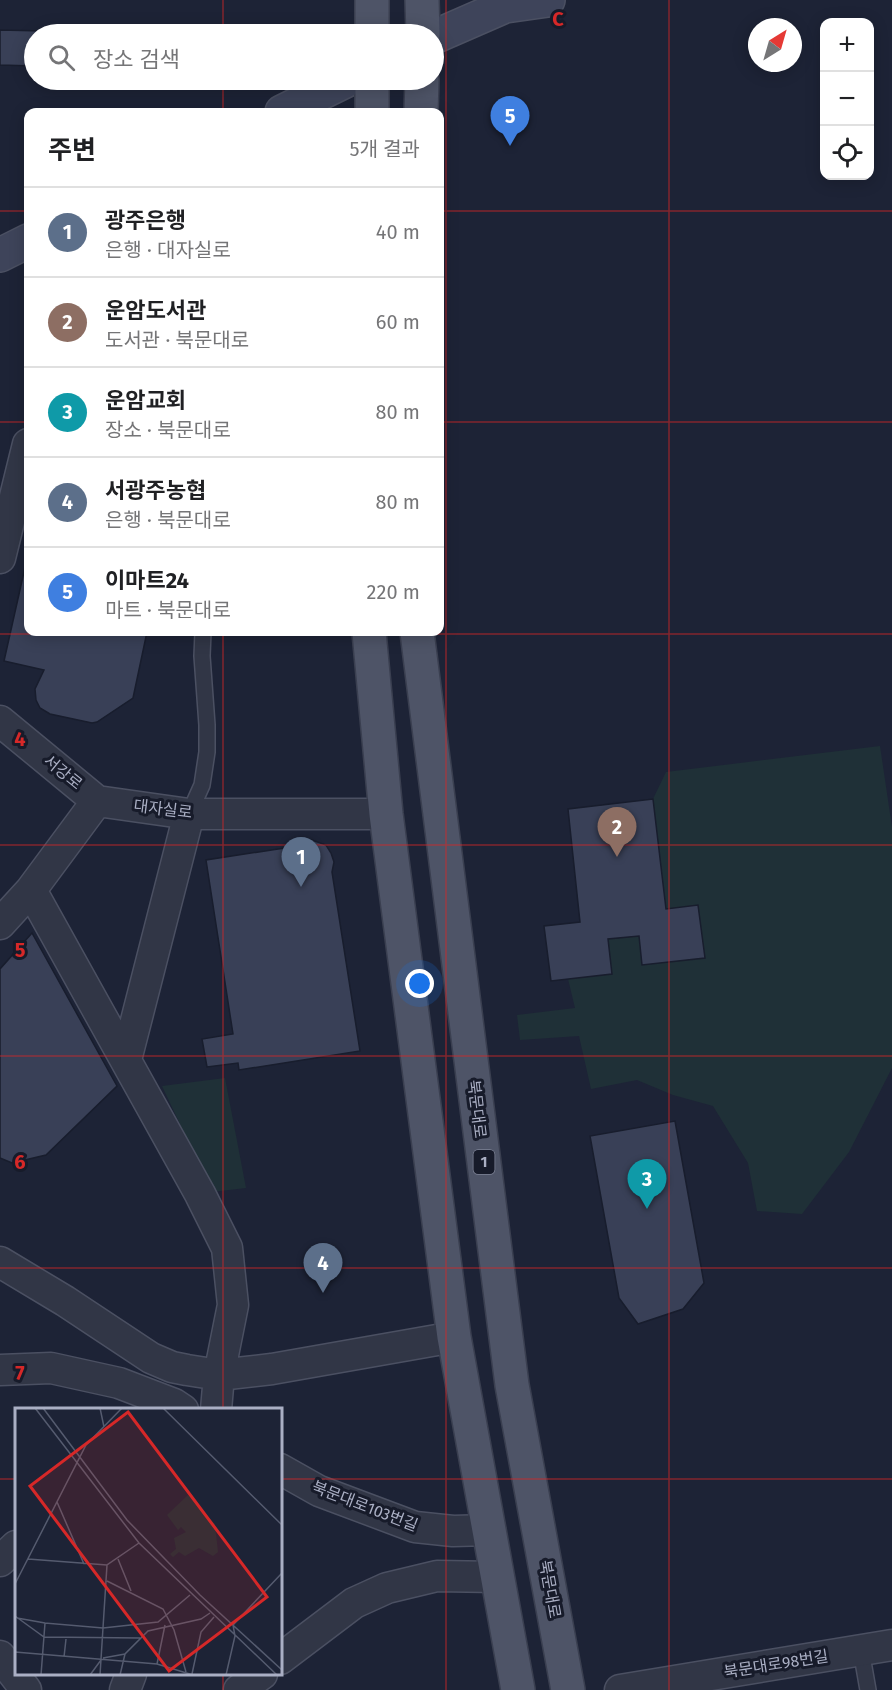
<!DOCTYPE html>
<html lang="ko">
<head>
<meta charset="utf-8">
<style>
	:root { --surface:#fff; --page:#f6f6f6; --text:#202124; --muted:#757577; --line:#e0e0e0; --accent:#465486 }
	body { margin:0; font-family:"Fira Sans","Noto Sans KR",sans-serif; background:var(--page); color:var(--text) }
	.controls { position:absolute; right:18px; top:18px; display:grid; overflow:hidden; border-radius:12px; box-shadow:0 3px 15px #0003 }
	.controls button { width:54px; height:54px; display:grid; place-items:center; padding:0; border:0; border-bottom:2px solid var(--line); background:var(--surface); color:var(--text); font:30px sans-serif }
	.compass { position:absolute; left:748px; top:18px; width:54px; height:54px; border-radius:50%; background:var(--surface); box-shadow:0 3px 15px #0003; rotate:37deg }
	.you { position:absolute; left:420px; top:984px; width:21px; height:21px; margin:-15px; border:4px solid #fff; border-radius:50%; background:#1a73e8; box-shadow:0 0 0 9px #1a73e833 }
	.badge { display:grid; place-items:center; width:39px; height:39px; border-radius:50%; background:var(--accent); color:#fff; font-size:20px; font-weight:700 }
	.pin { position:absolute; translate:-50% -50px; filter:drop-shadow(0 2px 3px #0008) }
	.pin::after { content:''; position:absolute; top:32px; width:21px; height:18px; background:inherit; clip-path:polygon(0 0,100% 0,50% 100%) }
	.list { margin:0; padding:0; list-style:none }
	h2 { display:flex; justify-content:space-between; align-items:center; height:78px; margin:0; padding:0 24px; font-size:26px }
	h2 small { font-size:20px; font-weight:400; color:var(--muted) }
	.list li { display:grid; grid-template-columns:39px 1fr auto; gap:18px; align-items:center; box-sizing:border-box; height:90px; padding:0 24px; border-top:2px solid var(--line) }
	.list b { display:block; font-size:22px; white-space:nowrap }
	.list p { margin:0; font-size:20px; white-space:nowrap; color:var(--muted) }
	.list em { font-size:20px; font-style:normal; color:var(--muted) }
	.icon { flex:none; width:33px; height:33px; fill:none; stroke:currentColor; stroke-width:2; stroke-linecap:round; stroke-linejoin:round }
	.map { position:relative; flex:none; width:892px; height:1690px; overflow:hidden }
	.search { position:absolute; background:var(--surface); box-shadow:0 3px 15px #0003; left:24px; top:24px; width:420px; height:66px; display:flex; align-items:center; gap:15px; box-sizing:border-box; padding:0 21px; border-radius:33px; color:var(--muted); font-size:22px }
	.panel { position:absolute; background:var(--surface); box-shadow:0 3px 15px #0003; left:24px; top:108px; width:420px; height:528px; border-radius:12px }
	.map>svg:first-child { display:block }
</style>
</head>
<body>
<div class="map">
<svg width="892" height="1690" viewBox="0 0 892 1690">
	<rect width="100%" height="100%" fill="#1d2336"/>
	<path fill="#1f3037" d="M880,746L892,827V1068L849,1152L802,1214L757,1211L748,1163L713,1106L673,1095L637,1080L591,1089L579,1036L520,1040L517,1015L575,1008L568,979L612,974L608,939L639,936L642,964L704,958L698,905L666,909L653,799L666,772Z
		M225,1078L246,1188L212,1192L162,1086Z"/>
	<path fill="#394057" stroke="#181d2d" stroke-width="1.5" d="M0,30L174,34H34V66L0,65Z
		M28,554V632H147L133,698L97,722L92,723L50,714L40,708L36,700L35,689L44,670L4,661Z
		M653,799L666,909L698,905L705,958L642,965L639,936L608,939L612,974L551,981L544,926L580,922L568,809Z
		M312,840L326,845L331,853L334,862L332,872L360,1051L239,1070L238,1063L207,1067L202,1039L233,1034L206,860L291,847L300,842Z
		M32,933L117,1086L46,1155L12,1163L0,1158V969Z
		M675,1121L704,1283L683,1309L638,1324L619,1298L590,1136Z"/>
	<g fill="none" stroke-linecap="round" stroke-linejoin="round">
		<defs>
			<path id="service" d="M189,814L202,785L207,752V725L202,656L203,632
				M861,1650L868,1690"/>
			<path id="minor" d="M0,558L28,444
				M0,721L97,801
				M31,890L200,1194L227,1248L233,1305L219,1375L216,1410
				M0,924L31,890L97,801L189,814H386
				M126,1060L189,814
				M0,1262L65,1301L151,1358L172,1367L187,1370L219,1375L272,1369L454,1337
				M0,1370L51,1368L119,1383L174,1404L183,1410
				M280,1469L319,1491L415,1527L453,1531L490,1530
				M0,1561L16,1546
				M0,1656L26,1690
				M280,1659L354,1603L387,1588L437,1576L497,1577
				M125,1690L131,1674
				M239,1690L262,1674
				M620,1690L892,1645"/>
			<path id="secondary" d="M434,37L505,6L548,0
				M282,112L347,80
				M0,255L28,241"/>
			<path id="primary" d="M372,0V34
				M422,0L423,34
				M372,112V80
				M421,112L422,80
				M369,632L386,814L454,1337L518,1690
				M417,632L512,1385L568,1690"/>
		</defs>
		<use href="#service" stroke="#4b5062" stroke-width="18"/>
		<use href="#minor" stroke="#4b5062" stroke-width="33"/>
		<use href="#secondary" stroke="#4b5062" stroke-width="36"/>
		<use href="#primary" stroke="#3a3f50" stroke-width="36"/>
		<use href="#service" stroke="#313646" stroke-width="15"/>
		<use href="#minor" stroke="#313646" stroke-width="30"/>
		<use href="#secondary" stroke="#3e445a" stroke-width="33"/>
		<use href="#primary" stroke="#4e5467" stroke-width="33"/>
	</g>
	<path fill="none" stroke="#d62828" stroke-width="1.5" stroke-opacity="0.55" d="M223,0V34M446,0V1690M669,0V1690M223,80V112M0,211H28M440,211H892M0,422H28M440,422H892M223,632V1410M0,634H892M0,845H892M0,1056H892M0,1268H892M0,1479H16M280,1479H892M223,1674V1690"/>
	<g text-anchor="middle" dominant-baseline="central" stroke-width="6" stroke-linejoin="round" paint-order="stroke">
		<rect fill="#171b2a" stroke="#7e8396" stroke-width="1.5" x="473.5" y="1150" width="21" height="24" rx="4.5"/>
		<g font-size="15" font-weight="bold" fill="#aaafc4">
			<text x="484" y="1162">1</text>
		</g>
		<g font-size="16" fill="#aaafc4" stroke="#171b2a">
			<text transform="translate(63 772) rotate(39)">서강로</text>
			<text transform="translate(163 809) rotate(7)">대자실로</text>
			<text transform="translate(477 1109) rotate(83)">북문대로</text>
			<text transform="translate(365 1506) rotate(21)">북문대로103번길</text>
			<text transform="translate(550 1589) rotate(80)">북문대로</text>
			<text transform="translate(776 1664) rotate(-9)">북문대로98번길</text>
		</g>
	</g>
	<g transform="translate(15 1408)">
		<rect width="267" height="267" fill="#1d2336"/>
		<path d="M173,87L200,116L203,144L198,148L184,140L170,148L164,144L158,149L155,146L161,141L159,130L171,124L166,119L163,122L152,107Z" fill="#1f3037"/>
		<path fill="none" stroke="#555b6f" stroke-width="1.5" d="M20,0L124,135L262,267M28,0L112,112L185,187L267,262M85,0L89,19M148,0L267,117M42,94L69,156M13,151L92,157M103,151L116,183M92,173L148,201L159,222L171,264M0,176L71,37L107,0M0,208L29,229L125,230M2,210L30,215M0,244L142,256L178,267M49,249L51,231M88,250L110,246M142,256L150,217M177,266L186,224L199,209M26,267L30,215L88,220L143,214L175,187M75,267L86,252M85,267L92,157L124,135M105,267L110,246L133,223L186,211L195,205M211,267L220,228L218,217L267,165"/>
		<path fill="#d62828" fill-opacity="0.15" stroke="#d62828" stroke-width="3" d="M113,4L252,189L154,263L15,78Z"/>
		<rect width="267" height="267" fill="none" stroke="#aaafc4" stroke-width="3"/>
	</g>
	<g font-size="20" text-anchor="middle" font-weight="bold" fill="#d62828" stroke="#171b2a" stroke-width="6" stroke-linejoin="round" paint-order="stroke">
		<text x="558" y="26">C</text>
		<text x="20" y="746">4</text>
		<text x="20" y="957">5</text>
		<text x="20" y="1169">6</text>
		<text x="20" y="1380">7</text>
	</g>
</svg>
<div class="controls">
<button>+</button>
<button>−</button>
<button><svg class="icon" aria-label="locate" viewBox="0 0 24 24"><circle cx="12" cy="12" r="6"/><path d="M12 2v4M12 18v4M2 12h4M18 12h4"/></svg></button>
</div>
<svg class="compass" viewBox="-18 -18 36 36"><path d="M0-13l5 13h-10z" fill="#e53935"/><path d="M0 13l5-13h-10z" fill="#757577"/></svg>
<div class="you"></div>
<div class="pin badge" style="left:301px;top:887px;background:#5c6f8a">1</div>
<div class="pin badge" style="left:617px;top:857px;background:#8d6e63">2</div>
<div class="pin badge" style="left:647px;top:1209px;background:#0f9aa8">3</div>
<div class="pin badge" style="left:323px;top:1293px;background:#5c6f8a">4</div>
<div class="pin badge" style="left:510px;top:146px;background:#3f7fe0">5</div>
<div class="search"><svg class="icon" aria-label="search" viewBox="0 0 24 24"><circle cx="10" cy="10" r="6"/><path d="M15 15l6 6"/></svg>장소 검색</div>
<section class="panel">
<h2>주변<small>5개 결과</small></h2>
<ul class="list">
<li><span class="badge" style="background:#5c6f8a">1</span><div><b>광주은행</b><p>은행 · 대자실로</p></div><em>40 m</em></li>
<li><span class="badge" style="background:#8d6e63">2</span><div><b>운암도서관</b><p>도서관 · 북문대로</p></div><em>60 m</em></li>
<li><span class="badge" style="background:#0f9aa8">3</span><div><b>운암교회</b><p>장소 · 북문대로</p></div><em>80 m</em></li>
<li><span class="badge" style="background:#5c6f8a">4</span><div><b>서광주농협</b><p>은행 · 북문대로</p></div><em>80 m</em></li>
<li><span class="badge" style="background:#3f7fe0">5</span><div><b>이마트24</b><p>마트 · 북문대로</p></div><em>220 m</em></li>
</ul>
</section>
</div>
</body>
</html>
